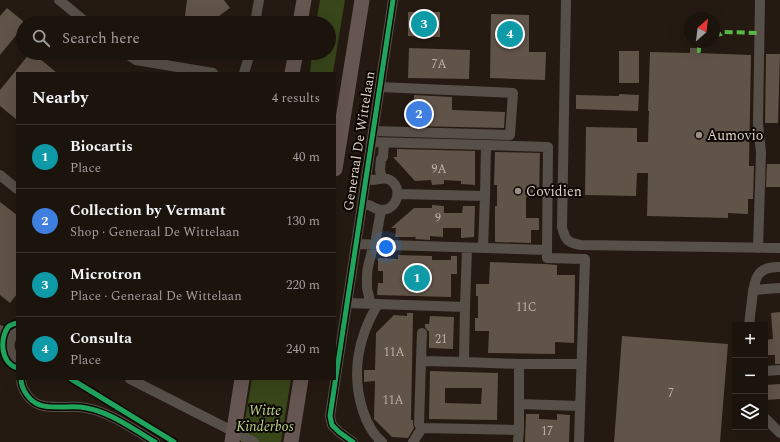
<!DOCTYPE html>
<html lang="en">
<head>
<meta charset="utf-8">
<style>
	:root { --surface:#1b140d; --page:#241d16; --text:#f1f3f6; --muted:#a09e9d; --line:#39332e; --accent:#1a73e8 }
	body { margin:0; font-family:Spectral,serif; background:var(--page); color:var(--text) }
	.controls { position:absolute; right:12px; bottom:12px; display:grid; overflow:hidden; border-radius:0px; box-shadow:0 4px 16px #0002 }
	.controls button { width:36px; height:36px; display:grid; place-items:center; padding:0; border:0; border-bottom:1px solid var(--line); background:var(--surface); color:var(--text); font:20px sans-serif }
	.compass { position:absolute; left:684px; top:12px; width:36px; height:36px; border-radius:50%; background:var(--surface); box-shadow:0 4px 16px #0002; rotate:28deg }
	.you { position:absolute; left:386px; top:247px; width:14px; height:14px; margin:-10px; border:3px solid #fff; border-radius:50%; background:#1a73e8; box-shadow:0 0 0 6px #1a73e833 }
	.badge { display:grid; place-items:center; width:26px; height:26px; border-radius:50%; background:var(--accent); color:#fff; font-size:13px; font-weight:700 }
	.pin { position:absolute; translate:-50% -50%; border:2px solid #fff; box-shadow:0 1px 4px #0006 }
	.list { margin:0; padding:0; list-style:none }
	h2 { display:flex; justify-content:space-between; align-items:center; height:52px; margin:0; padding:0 16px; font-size:17px }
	h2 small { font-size:13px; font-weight:400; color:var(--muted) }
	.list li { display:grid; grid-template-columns:26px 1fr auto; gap:12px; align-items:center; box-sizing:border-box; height:64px; padding:0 16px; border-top:1px solid var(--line) }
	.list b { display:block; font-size:15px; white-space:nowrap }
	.list p { margin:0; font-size:13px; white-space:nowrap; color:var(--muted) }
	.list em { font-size:13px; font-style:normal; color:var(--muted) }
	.icon { flex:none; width:22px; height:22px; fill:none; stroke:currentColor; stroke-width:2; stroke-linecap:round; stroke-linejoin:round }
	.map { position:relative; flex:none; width:780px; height:442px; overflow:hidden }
	.search { position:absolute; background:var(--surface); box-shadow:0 4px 16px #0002; left:16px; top:16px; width:320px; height:44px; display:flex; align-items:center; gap:10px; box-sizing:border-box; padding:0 14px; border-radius:22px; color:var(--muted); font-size:15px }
	.panel { position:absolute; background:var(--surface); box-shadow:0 4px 16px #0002; left:16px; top:72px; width:320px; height:308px; border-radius:0px }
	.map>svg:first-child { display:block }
</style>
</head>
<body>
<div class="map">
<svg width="780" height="442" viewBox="0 0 780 442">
	<rect width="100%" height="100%" fill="#241a11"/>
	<path fill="#38461a" d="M320,0H345L333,73H310L312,53H329V23H316Z
		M252,379H291L281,442H241Z"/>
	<path fill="#605348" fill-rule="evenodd" d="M187,0H224L230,8L219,16L222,20V23H184Z
		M7,8L23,21V27L0,55V16Z
		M408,12H440V37L408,36Z
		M491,14L529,15V52H546L545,80L490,78Z
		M409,48L470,50L469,79L408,78Z
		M690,48H697V53L751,55L749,166H754L753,199H748V214L728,213V218L647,216L648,173H637L636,196L585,195L586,127L637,128V142H648L649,111H648L650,52L690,53Z
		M619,51H639V83H619Z
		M30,53H33L57,73H17V120L0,106V90Z
		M766,54H780L778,123H765Z
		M619,94L639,95L638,111L576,109V95L619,96Z
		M414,95L452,97V110L505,112L504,128L413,126Z
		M397,149L475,151V185L461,184V181L444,180V184L432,185L431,180L415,181L393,157H397Z
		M495,152L540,153L539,197H526V218H539V230H531V243L495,242V206H497V185H494Z
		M767,164H780V187H766Z
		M0,202L17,215V294L10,303L0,295Z
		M432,205L444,206V213H462L463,206H475L474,237L461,238V228H443V237L430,236V240L415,239L416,237H395L396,228H391L414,208H432Z
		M398,255L432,256V260H451V256H457V274H451V297L377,295L378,283H383V271H378V258L398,259Z
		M490,262L544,264L557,265V275H575L574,343L555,342V354L488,353L489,331H475V318H478V296H476V284H489Z
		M780,312V364H775V355H765V340L773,339L771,313Z
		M407,313H413L411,420H413V424L414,428L408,438L392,437L374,419L375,381L364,382V370H375L376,333L394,315L407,316Z
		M430,316L454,317L453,349L429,348V331H428L425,327V324H429Z
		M622,336L728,344L720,442H614Z
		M430,371L498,373L497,420L429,419ZM445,388H482L481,404L445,403Z
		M780,384V399L765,400V385Z
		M526,414H539V419L557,420V414L570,415L569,442H525Z"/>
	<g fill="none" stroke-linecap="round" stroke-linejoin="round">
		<path stroke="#575048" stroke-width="10" d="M59,0L87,23
			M566,0L562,227C565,240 568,243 581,245L780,248
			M255,23L259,0
			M125,53L136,60L213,73
			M244,73L250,53
			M373,131L510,135L513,93L380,87
			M371,142L486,145L485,196
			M486,145L548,147L547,250
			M0,175L17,189
			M382,178L380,170L381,159L383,157L384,143
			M398,194L485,196L483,248
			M362,204C364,204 366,204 368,205C373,206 376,210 382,210C398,209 403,188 390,180C383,176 379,180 372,180C370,180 368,179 366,179
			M376,238L381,210
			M356,244L547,250V258L585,259L579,442
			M758,248L761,153L758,123L760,0
			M753,290L780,288
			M347,303L465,307L467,248
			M370,304C370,298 368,294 367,288C367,284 367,280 367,276C367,265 372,255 373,245
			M378,304C358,337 351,374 363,411C367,423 372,434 382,442
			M749,325C750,317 751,308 752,300C754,280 756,266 780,267
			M0,330L12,336
			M17,332C7,339 7,351 17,359
			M0,339L9,343
			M421,361L422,333
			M519,364H581
			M765,371L780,370
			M21,379C21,389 30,402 40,405C50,409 68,406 80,407C108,410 131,428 155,442
			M130,379L254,442
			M519,404L580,406
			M765,418L780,433
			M422,428L419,424L421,361L464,362L465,307
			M353,442L339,432L332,425L330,416L393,0
			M413,442L422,428L519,430V364L464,362
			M518,442L519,430"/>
		<path stroke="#665651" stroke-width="15" d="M300,23L304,0
			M292,73L296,53
			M335,169L362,0
			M232,442L242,379
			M291,442L301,379"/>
		<path stroke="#58b947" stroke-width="4" stroke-dasharray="8 4" stroke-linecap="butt" d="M714,36L715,35L721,34L723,32L760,33
			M697,51H699V42"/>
		<defs>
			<path id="cycleway" d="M17,323C14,324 10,325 8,327C0,339 0,362 17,368
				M21,379C21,389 30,402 40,405C50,409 68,406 80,407C108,410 131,428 155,442
				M71,379L174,442
				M353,442L339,432L332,425L330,416L393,0"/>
		</defs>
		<use href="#cycleway" stroke="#0e0703" stroke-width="8"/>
		<use href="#cycleway" stroke="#20a55d" stroke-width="5"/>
	</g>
	<g fill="#9c9086" stroke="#0e0703" stroke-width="1.5">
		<circle cx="699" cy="135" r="4"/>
		<circle cx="518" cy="191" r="4"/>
	</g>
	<g text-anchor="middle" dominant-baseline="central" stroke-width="4" stroke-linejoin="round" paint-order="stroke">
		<g font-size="12" fill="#bdb1a6">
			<text x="439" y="64">7A</text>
			<text x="439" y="169">9A</text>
			<text x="438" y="218">9</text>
			<text x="526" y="307">11C</text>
			<text x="441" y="339">21</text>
			<text x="394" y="352">11A</text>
			<text x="671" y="393">7</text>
			<text x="393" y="400">11A</text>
			<text x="547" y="431">17</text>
		</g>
		<g font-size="14" fill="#dcd0c5" stroke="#0e0703" text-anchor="start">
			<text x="707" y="135">Aumovio</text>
			<text x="526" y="191">Covidien</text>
		</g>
		<g font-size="14" fill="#dcd0c5" stroke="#0e0703">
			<text transform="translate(359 141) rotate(-81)">Generaal De Wittelaan</text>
		</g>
		<g font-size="14" font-style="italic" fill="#b8d78a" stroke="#0e0703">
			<text x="265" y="410">Witte<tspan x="265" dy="16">Kinderbos</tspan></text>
		</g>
	</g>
</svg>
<div class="controls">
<button>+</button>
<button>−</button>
<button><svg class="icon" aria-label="layers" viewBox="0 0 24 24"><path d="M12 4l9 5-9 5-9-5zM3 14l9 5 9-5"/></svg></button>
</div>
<svg class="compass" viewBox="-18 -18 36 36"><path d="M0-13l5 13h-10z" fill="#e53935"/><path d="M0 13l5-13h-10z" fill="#a09e9d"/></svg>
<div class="you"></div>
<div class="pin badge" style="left:417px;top:278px;background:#0f9aa8">1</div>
<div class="pin badge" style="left:419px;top:114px;background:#3f7fe0">2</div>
<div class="pin badge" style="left:424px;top:24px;background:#0f9aa8">3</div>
<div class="pin badge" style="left:510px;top:34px;background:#0f9aa8">4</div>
<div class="search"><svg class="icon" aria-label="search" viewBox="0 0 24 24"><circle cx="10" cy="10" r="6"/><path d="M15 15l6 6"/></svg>Search here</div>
<section class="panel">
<h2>Nearby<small>4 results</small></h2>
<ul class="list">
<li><span class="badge" style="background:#0f9aa8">1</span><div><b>Biocartis</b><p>Place</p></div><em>40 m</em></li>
<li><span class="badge" style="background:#3f7fe0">2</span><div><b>Collection by Vermant</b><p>Shop · Generaal De Wittelaan</p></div><em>130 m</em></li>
<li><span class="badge" style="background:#0f9aa8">3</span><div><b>Microtron</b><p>Place · Generaal De Wittelaan</p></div><em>220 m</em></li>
<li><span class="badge" style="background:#0f9aa8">4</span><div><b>Consulta</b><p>Place</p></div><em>240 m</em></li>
</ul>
</section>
</div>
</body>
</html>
